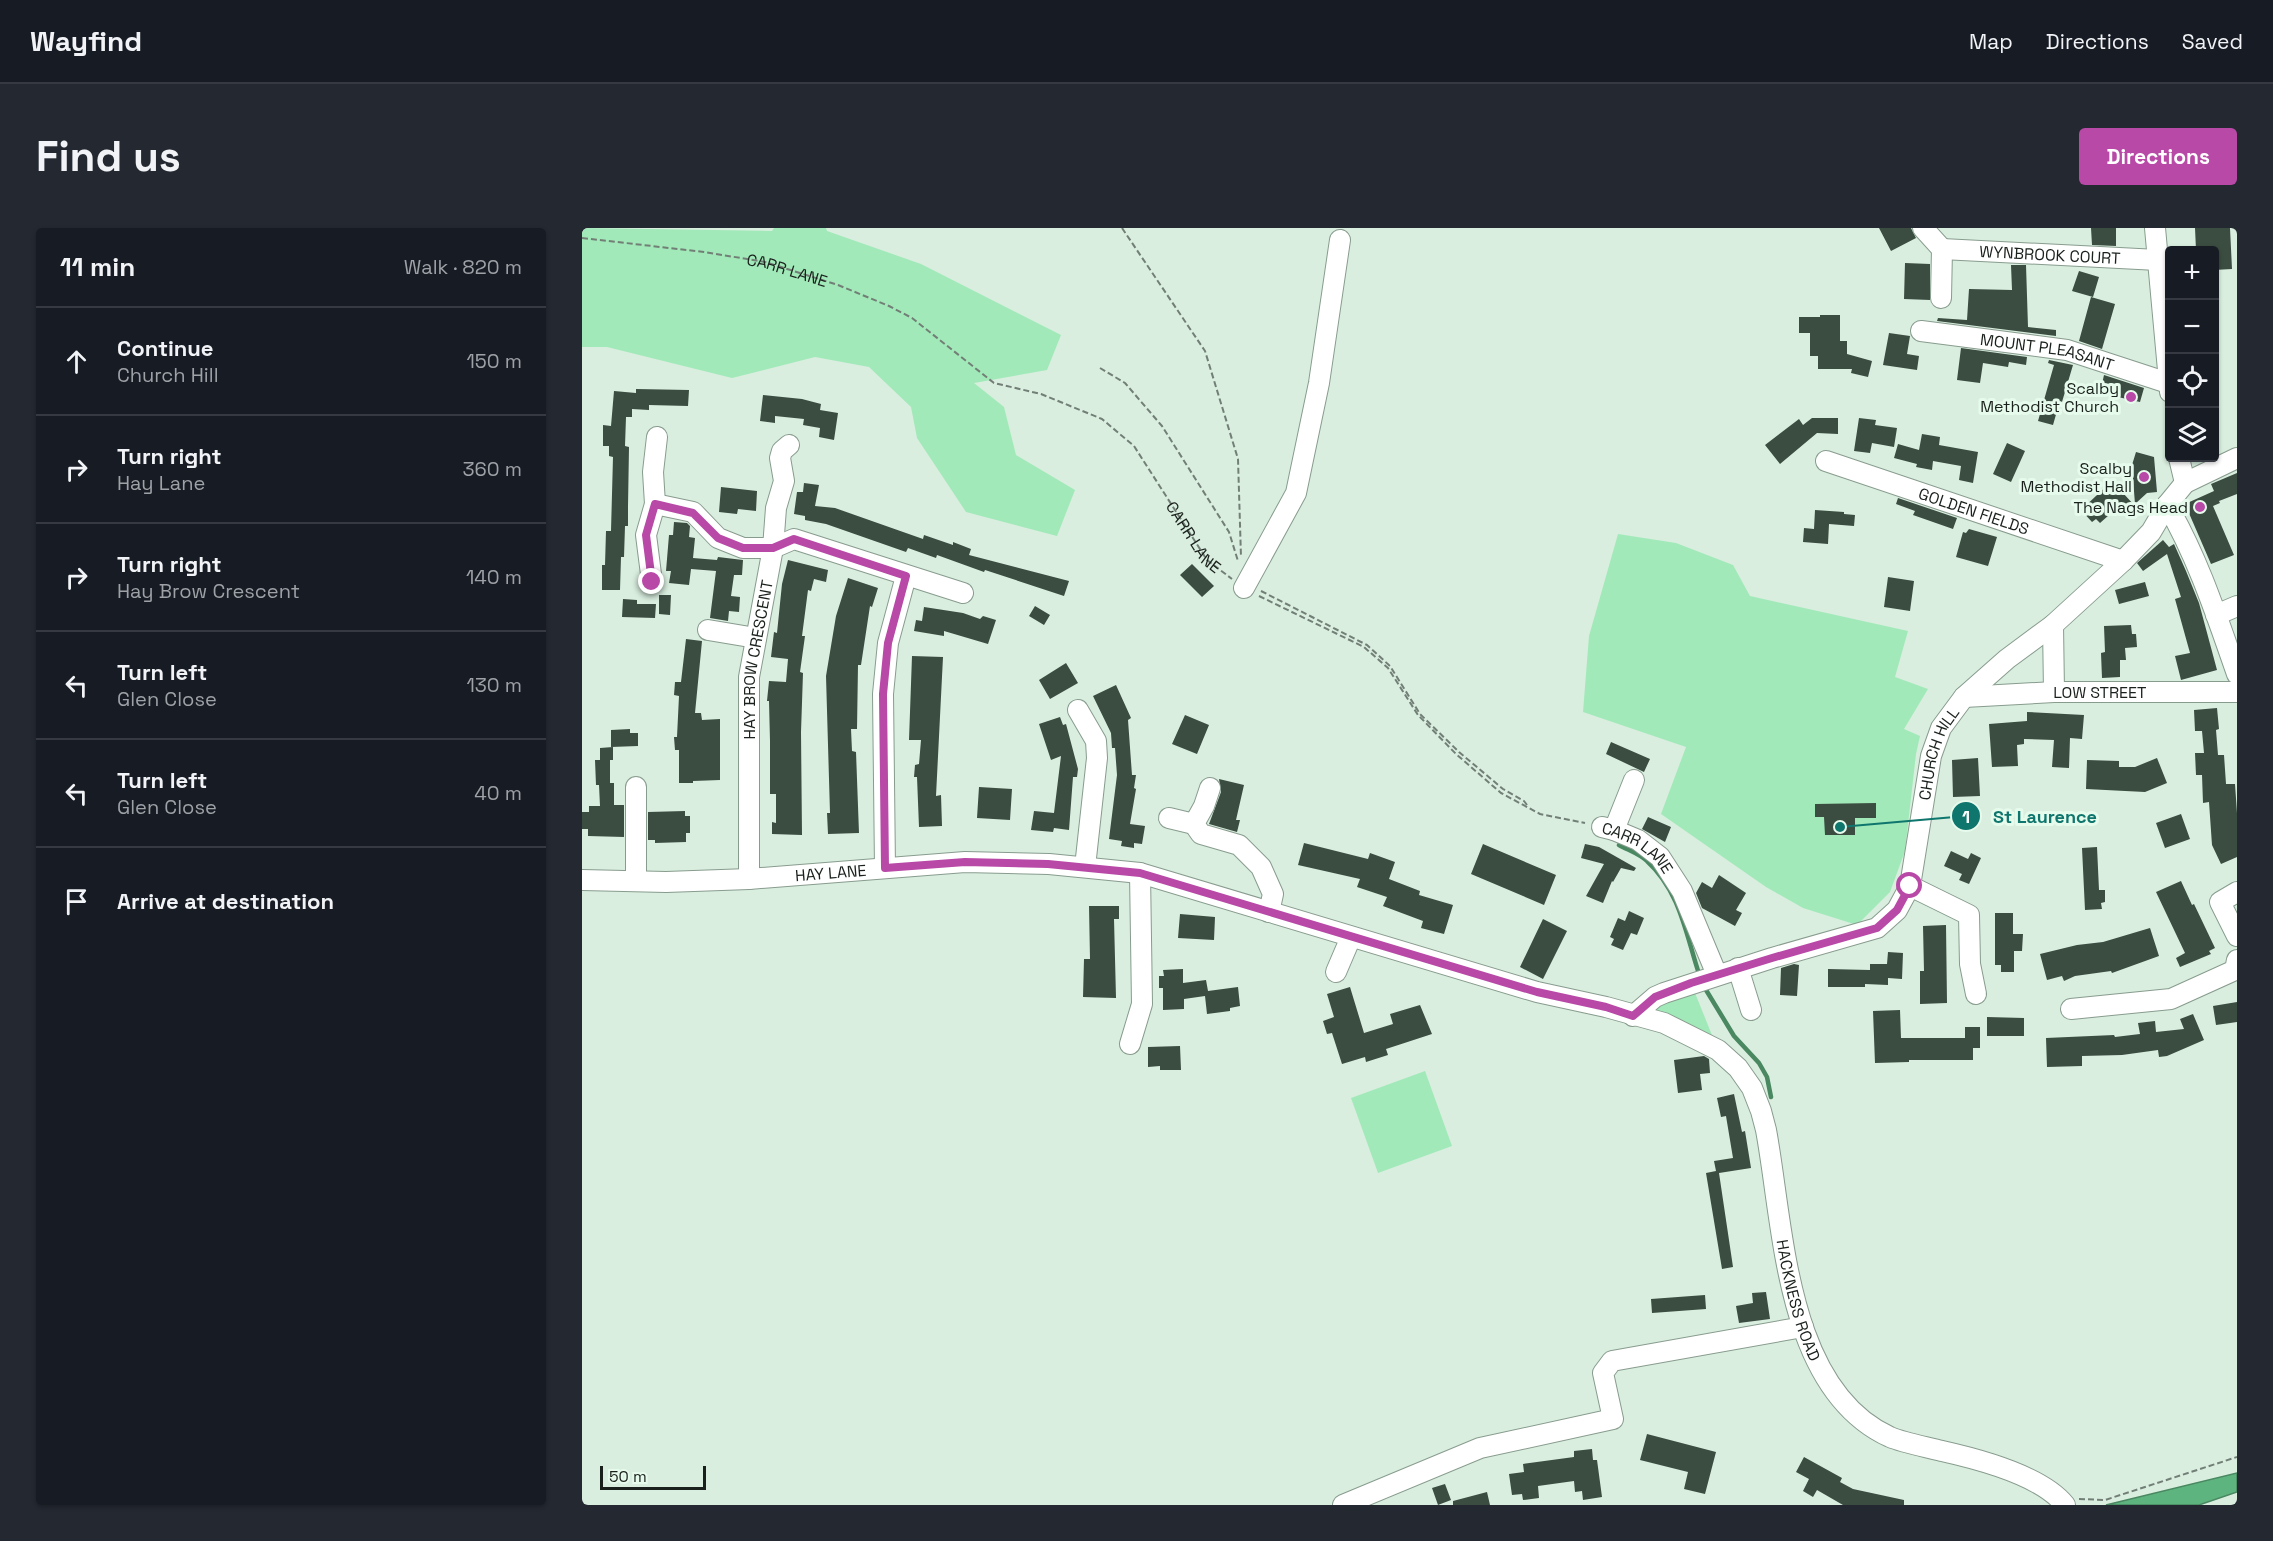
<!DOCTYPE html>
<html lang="en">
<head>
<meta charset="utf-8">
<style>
	:root { --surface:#171b24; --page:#242831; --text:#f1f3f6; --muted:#9ea1a6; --line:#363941; --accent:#b849a7 }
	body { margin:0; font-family:"Space Grotesk",sans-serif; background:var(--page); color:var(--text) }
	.controls { position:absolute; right:18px; top:18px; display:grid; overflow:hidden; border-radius:6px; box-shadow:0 2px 4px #0004 }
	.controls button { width:54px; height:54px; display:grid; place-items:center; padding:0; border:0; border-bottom:2px solid var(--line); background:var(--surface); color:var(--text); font:30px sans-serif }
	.scale { position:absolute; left:18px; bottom:15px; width:106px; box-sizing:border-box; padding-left:6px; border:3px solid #1a211c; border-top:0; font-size:16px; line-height:21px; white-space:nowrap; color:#1a211c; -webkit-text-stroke:4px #e6fbec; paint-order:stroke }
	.stop { position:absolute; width:18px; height:18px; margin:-14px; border:4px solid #b849a7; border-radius:50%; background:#fff }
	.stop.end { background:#b849a7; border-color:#fff; box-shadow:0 2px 6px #0008 }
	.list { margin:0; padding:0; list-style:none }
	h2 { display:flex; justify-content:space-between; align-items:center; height:78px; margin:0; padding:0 24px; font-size:26px }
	h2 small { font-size:20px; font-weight:400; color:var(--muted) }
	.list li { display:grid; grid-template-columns:39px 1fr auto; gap:18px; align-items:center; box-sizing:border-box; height:108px; padding:0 24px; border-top:2px solid var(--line) }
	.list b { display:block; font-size:22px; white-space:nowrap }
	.list p { margin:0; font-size:20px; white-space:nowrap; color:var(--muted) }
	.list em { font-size:20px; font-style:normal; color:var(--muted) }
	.icon { flex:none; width:33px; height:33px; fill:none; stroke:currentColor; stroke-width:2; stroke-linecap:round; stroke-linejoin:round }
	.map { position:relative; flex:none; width:1655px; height:1277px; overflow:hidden; border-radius:6px }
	header { display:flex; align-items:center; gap:36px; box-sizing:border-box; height:84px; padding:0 30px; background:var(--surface); border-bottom:2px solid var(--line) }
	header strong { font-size:28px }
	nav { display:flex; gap:33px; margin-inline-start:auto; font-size:21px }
	.intro { display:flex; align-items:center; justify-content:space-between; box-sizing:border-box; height:144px; padding:0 36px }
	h1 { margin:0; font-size:42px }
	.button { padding:15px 27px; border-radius:6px; background:var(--accent); color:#fff; font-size:21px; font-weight:700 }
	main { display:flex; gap:36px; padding:0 36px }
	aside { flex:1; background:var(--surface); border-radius:6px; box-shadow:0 2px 4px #0004 }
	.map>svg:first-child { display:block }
</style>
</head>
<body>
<header>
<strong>Wayfind</strong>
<nav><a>Map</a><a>Directions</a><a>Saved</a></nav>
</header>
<div class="intro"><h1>Find us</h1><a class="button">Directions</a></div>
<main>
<aside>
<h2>11 min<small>Walk · 820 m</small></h2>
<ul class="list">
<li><svg class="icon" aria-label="ahead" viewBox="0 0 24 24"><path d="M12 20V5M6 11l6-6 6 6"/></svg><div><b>Continue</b><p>Church Hill</p></div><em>150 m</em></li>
<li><svg class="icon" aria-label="right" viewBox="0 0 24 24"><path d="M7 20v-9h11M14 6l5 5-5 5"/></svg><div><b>Turn right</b><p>Hay Lane</p></div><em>360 m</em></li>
<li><svg class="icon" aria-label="right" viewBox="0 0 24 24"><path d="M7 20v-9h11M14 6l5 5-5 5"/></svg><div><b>Turn right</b><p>Hay Brow Crescent</p></div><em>140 m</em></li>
<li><svg class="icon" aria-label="left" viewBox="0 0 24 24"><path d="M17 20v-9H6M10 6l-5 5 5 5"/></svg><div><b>Turn left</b><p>Glen Close</p></div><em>130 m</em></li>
<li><svg class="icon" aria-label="left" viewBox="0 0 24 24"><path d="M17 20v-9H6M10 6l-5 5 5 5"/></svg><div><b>Turn left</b><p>Glen Close</p></div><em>40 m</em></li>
<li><svg class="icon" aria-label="arrive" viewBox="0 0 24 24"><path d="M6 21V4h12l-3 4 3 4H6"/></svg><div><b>Arrive at destination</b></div></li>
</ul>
</aside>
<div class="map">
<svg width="1655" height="1277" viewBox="0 0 1655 1277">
	<rect width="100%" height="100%" fill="#d9eedf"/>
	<path fill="#a2e9b9" d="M0,0L190,3L192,0H244L245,3L339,36L479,107L465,142L392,155L422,179L434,227L493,262L475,308L384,284L335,210L329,179L287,139L233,129L150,150L25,119H0Z
		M1036,306L1094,315L1151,337L1168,368L1326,403L1313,449L1346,461L1322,501L1338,508L1334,526L1323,623L1308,664L1275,697L1221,680L1184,659L1079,586L1104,519L1001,484L1007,408Z
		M1109,755L1136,822L1051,788Z
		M843,843L870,918L796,945L769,870Z"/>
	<path fill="#5db47e" stroke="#498861" stroke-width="1.5" d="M1655,1245V1264L1617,1277H1524Z"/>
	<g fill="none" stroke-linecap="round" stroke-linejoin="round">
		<path stroke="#498861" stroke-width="4.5" d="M1037,617C1046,622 1058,626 1065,633C1099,664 1104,708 1118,749
			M1121,757L1152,808L1177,835L1185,849L1189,869"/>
	</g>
	<path fill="#3b4c40" d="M1297,0H1329L1334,10L1309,23Z
		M1509,0H1534V18L1510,17Z
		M1613,0H1648L1650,41L1632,42V22H1614Z
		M1323,35L1348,36V72L1322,71Z
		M1429,37H1444L1446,99L1474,102V108L1355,93L1356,90L1385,92L1387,61L1430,62Z
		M1497,43L1517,49L1511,69L1490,63Z
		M1509,69L1533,76L1520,121L1497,113Z
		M1238,87H1258V113H1265V126L1290,133L1286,149L1269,145L1270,141H1236V128H1228V105H1217V89H1238Z
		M1307,105L1328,108L1325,126L1337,128L1335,142L1301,137Z
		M1379,120L1445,129L1444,137L1427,134L1426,139L1401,135L1398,155L1375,152Z
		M1467,132L1491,137L1477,184L1475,183L1471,197L1456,193L1472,137L1466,135Z
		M1522,147L1562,160L1558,174L1518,165Z
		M54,161L107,162L106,178L67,177V182L50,181V189H44L43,218L47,219L46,278V298H43L42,329H39L38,362H20V337H23L24,303H29L31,229L27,228V218H21V197L29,198L32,163L54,165Z
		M181,167L220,171L239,176L238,182L256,185L252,212L237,209L238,200L221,197L222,191L193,188V195L178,193Z
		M1230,190H1256V206L1235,205L1198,236L1183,217L1217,191L1221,197Z
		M1277,190L1294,192L1293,197L1315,200L1312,219L1290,215L1288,225L1272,223Z
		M1340,206L1358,209L1357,217L1396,224L1391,255L1377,252L1379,238L1351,233L1350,242L1334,239L1335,236L1312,230L1316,216L1337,222Z
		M1425,215L1443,223L1429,254L1411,246Z
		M1554,224L1572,229L1575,264L1565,265L1553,276L1550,237Z
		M1655,245V266L1637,273L1638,275L1631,278L1652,327L1629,336L1603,276L1632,263L1629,256Z
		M1530,253L1552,277L1542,286L1536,279L1518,295L1514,291L1510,294L1499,282Z
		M222,255L237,257L233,278L253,280L341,311L342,307L371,317V314L389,321L387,327L487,353L482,368L403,342L402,344L355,327L354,330L326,320L324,324L244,296L223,292V288L212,286L215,264H221Z
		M139,259L175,263L174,283L156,281L155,286L137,284Z
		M1316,270L1375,290L1371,301L1331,287L1333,283L1314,276Z
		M1233,282L1262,284V286L1273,287L1272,298L1247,296L1246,316L1221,314L1222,300L1232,301Z
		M92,294L105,295L108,298L107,309L113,310L111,330L135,332L136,329L161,332L160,347H152L149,368L158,369L157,384L147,383L146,393L128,390L134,343L109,341L107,357L87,355L89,343H84L87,307H91Z
		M1387,301L1415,309L1406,338L1374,329L1381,304L1384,305Z
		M1581,312L1587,319L1592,316L1604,343L1617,375L1635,442L1599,452L1593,428L1608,425L1593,371L1599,369L1585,326L1561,343L1555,335Z
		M206,332L246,342L244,354L232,351L229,363L226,362L220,408H223L218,444L221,445L219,504L220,607L190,606V594L194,595V566H188V513L187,473H185L187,453L204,454L206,431L189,429L192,404L195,405L200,356Z
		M610,336L632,358L620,369L598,347Z
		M1306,349L1332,353L1328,383L1302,379Z
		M266,350L296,360L290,379L288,378L279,437H276L275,501H269L270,523L274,524L277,605L246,606L245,585H248L244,448L254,388Z
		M1563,354L1567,368L1537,376L1533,362Z
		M77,367H89L88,387L77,386Z
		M41,371L55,372V376H74L73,390L40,389Z
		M453,378L468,387L462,397L447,388Z
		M342,379L381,385L398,391L401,388L414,392L406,416L362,403V408L332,403L334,392L340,393Z
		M1549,397L1550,406H1554L1555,419L1543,420L1544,432H1538V449L1520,450L1519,425L1523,424L1522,398Z
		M104,411L120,413L113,485H119L120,492L138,491V552L111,553V555H97V522H93L92,509H95L97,468L92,467L93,454H99Z
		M330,428L361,429L354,568L359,567L360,598L337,599L335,549H332L333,537L337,536L339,512H327Z
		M484,435L496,455L468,471L457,452Z
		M534,457L549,490L546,492L550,547H554L552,560L554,561L548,596L563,598L560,616L552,615V620L539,618L540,613L527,611L535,547L533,520H530L529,505L511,468Z
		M1635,480L1637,501L1634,502L1636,527H1642L1644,556H1653L1655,585V629L1639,636L1630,617L1627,574L1621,575L1620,547H1614L1613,525H1622L1620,503H1613L1612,482Z
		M1445,484L1502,487L1500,511L1488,510L1487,540L1470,539L1472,512L1442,511V516L1435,517L1436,538L1410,539L1407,496L1445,493Z
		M603,487L627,497L615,526L590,516Z
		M478,489L481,497L484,496L496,541L495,549H491L487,602L472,600L471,604L449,602L452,583L472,585L479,528L469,532L457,496Z
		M48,501V505H56V518L29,519V502Z
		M1029,514L1068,531L1062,544L1024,526Z
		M31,519V532H28V555H32V577H42V609L6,608V601H0V584H7V578H18L17,557H14L13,532H18V520Z
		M1396,530L1398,568L1371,569L1370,532Z
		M1575,530L1585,555L1563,564L1504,561L1505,532L1537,533V539H1553Z
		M637,551L662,557L654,592H658L655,604L627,596L639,564Z
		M397,559L430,561L428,592L395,590Z
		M1294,575V590H1273V607H1243L1242,589H1233V576Z
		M103,583V588H108V605H104V614L73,615V612H66V584Z
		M1599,586L1608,611L1583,620L1574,595Z
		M1066,589L1089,599L1083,614L1060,601Z
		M722,615L786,631L788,625L813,634L807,651L838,663L837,667L871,677L862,706L839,700L841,693L801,678L805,669L775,659L778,651L716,637Z
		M901,616L974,647L962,677L889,646Z
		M1003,616L1017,619L1054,640L1052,643L1039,640L1031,654L1030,653L1021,675L1004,668L1022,636L999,630Z
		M1515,619L1517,662H1523V674L1519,675L1520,681L1503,682L1500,620Z
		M1369,623L1386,631L1389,625L1399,630L1387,656L1377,652L1380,646L1362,638Z
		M1137,647L1164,665L1154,682L1160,685L1153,698L1120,680L1114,665L1120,654L1130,660Z
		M1599,653L1610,677L1612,676L1633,720L1627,723L1629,726L1598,739L1594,730L1603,725L1574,664Z
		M507,678H537V691H532L534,770L501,769L502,731H508Z
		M1047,683L1062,690L1055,707L1049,705L1041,722L1029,717L1032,711L1028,709L1036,690L1043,693Z
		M1413,685H1431V706H1441L1440,723H1432V744H1419V737H1413Z
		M598,686L633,689L632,712L596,710Z
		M961,691L985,703L961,751L938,739Z
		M1364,697L1365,775L1338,776V743H1342L1341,698Z
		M1568,700L1577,728L1530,745L1529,743L1493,748L1482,753L1480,748L1465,752L1458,726L1495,717L1521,714Z
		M1306,724L1321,725L1320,751L1306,750V757L1283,756V759H1246V741L1288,742V736H1305Z
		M1212,736L1217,737L1215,768L1198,767L1199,740Z
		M601,741V755L624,752L626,763L656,759L658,778L648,780V783L625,786L623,768L602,771V781L581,782V760H577V748H582L581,742Z
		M768,759L782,805L811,796L808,786L838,777L850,806L804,821L806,827L784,834L783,829L760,836L750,805L745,806L741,793L752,789L745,766Z
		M1655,774V794L1634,797L1631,778Z
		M1318,782L1319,810H1383V799H1398V820H1391V832H1327V834L1293,835L1291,783Z
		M1611,786L1622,812L1585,828L1577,829L1576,822L1540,827L1500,828V838L1465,839L1464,810L1532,807L1533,809L1558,806L1556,795L1573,793L1574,804L1602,801L1598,791Z
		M1405,789L1442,790V808H1405Z
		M598,818L599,842H578V838L566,839V819Z
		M1122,828L1127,831L1128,845L1118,846L1120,862L1096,865L1092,832Z
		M1152,866L1160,904L1163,903L1169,940L1137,945L1151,1039L1140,1041L1124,945L1134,943L1132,933L1151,930L1144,888L1139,889L1135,870Z
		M1184,1064L1188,1091L1157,1095L1154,1078L1171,1075L1170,1065Z
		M1123,1067L1124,1081L1070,1085L1069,1071Z
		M1065,1206L1134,1224L1123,1266L1102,1261L1106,1244L1058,1232Z
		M1010,1221L1011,1232H1015L1020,1269L1001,1272L1000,1263L993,1264L992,1253L956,1258L957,1270L941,1272L940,1266L930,1267L927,1246L942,1244L941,1236L992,1229V1223Z
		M1222,1229L1260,1250L1258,1254L1271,1261L1322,1272V1277H1261L1235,1262L1231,1269L1221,1263L1227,1251L1214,1244Z
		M863,1256L869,1272L856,1277L850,1260Z
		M905,1264L908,1277H871V1273Z"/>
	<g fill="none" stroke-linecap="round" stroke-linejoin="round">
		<defs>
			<g id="minor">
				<path d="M1341,0L1360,21L1359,70"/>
				<path d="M1573,0L1588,164"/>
				<path id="s2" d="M1360,21L1576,32"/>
				<path id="s3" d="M1339,103L1485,122L1586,155"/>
				<path d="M1597,230L1603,255"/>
				<path id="s4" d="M1244,233L1541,333"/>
				<path d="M73,276L71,244L75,209"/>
				<path d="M1585,277C1616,330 1635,389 1655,446"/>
				<path d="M70,354L64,307L73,276L111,284L136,310L161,320H191L212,311L381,365"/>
				<path d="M662,360L714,265L737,155L758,12"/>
				<path d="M1634,387L1655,378"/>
				<path d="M1471,397L1472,464"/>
				<path d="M126,402L174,410"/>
				<path id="s5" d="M1382,469L1472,464H1655"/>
				<path d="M496,482L514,513L515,530L503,639"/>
				<path d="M54,559V653"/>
				<path d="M628,560L622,578L612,596L619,606L657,617L679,639L691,666L687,684"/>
				<path d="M587,590L612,596"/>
				<path id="s6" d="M1020,599L1032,602L1056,612L1078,629L1100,663L1135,747"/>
				<path d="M1032,602L1052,552"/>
				<path d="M303,640L301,466L306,415L324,348"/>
				<path id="s7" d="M167,651V449L191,320L194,280L202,253L198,230L200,223L207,217"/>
				<path id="s8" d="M0,652L84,654L167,651L383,634L467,636L558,645L955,764L1024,779L1082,795L1136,822L1156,840L1170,860L1179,883L1184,902C1202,999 1203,1161 1308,1209C1322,1215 1345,1219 1360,1223C1396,1231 1460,1248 1483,1277"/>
				<path d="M1328,658L1387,687L1388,736L1394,766"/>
				<path d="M1655,664L1638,674L1655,708"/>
				<path d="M1156,740L1169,782"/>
				<path d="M754,744L769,709"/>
				<path d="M1489,781L1589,771L1653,742L1655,732"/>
				<path id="s9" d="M1051,788L1073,769L1082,765L1190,730L1295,700L1315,682L1328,658L1349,528L1359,500L1382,469L1425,431L1471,397L1541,333L1569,304L1585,277L1603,255L1655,230"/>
				<path d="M548,816L560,776L558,645"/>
				<path d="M761,1277L898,1220L1031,1191L1021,1145L1030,1133L1221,1099"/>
			</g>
		</defs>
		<use href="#minor" stroke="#889c8e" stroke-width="22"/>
		<g stroke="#727f76" stroke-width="2" stroke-dasharray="6 3" stroke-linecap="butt">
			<path d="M540,0L623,123L656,231L659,329"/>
			<path id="s1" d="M0,10L122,24L183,34L256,57L307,78L330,90L412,155L459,166L520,191L552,218L625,332L650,351"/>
			<path d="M518,140L543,155L580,198L647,304L656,333"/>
			<path d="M679,363L785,417L808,438L838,486L877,524L921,561L942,573L945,577"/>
			<path d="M677,368L782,419L806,440L836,487L874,526L919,565L958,586L1003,595"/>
			<path d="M1497,1271L1523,1272L1655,1229"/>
		</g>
		<use href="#minor" stroke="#fff" stroke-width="20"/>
	</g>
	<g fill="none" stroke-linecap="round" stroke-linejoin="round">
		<path stroke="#b849a7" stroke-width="8" d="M70,354L64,307L73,276L111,285L136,310L161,320H191L212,311L324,348L306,415L301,466L303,640L383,634L466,636L558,645L955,764L1024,779L1051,788L1073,769L1109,755L1190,730L1295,700L1315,682L1328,658"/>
	</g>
	<g fill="#b849a7" stroke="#e6fbec" stroke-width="2">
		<circle cx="1549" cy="169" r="6"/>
		<circle cx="1562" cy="249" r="6"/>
		<circle cx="1618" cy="279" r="6"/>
	</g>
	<g text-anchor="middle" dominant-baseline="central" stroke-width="6" stroke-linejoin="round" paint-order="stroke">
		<g font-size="16" fill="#1a211c" stroke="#e6fbec">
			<text stroke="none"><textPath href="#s2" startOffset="108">WYNBROOK COURT</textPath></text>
			<text stroke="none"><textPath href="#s1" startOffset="208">CARR LANE</textPath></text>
			<text stroke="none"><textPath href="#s3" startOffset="128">MOUNT PLEASANT</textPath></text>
			<text stroke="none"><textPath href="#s4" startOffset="156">GOLDEN FIELDS</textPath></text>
			<text stroke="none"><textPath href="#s1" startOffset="712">CARR LANE</textPath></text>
			<text stroke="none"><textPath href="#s7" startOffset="220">HAY BROW CRESCENT</textPath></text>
			<text stroke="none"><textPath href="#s5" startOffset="136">LOW STREET</textPath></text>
			<text stroke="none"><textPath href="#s9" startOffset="452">CHURCH HILL</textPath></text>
			<text stroke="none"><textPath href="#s6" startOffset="42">CARR LANE</textPath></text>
			<text stroke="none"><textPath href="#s8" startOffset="249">HAY LANE</textPath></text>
			<text stroke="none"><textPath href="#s8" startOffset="1434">HACKNESS ROAD</textPath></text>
		</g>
		<g font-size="16" fill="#1a211c" stroke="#e6fbec" text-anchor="end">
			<text x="1537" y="160">Scalby<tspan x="1537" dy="18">Methodist Church</tspan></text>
			<text x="1550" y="240">Scalby<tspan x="1550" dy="18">Methodist Hall</tspan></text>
			<text x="1606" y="279">The Nags Head</text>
		</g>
	</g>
	<path fill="none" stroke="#0f766e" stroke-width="2" d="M1258 599L1384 588"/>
	<g fill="#0f766e" stroke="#e6fbec" stroke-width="2">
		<circle cx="1258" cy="599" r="6"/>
		<circle cx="1384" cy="588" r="15"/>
	</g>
	<g font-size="18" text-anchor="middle" font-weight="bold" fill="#fff">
		<text x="1384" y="595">1</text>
	</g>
	<g font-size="18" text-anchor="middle" font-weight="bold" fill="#0f766e" stroke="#e6fbec" stroke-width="6" stroke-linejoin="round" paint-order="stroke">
		<text x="1463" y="595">St Laurence</text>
	</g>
</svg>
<div class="controls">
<button>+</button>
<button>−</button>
<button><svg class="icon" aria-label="locate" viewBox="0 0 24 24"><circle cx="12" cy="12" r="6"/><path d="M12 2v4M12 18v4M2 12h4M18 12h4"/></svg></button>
<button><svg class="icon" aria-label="layers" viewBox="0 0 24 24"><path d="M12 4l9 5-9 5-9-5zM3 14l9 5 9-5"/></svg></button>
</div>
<div class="scale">50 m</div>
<div class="stop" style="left:1328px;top:658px"></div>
<div class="stop end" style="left:70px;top:354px"></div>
</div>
</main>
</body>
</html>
